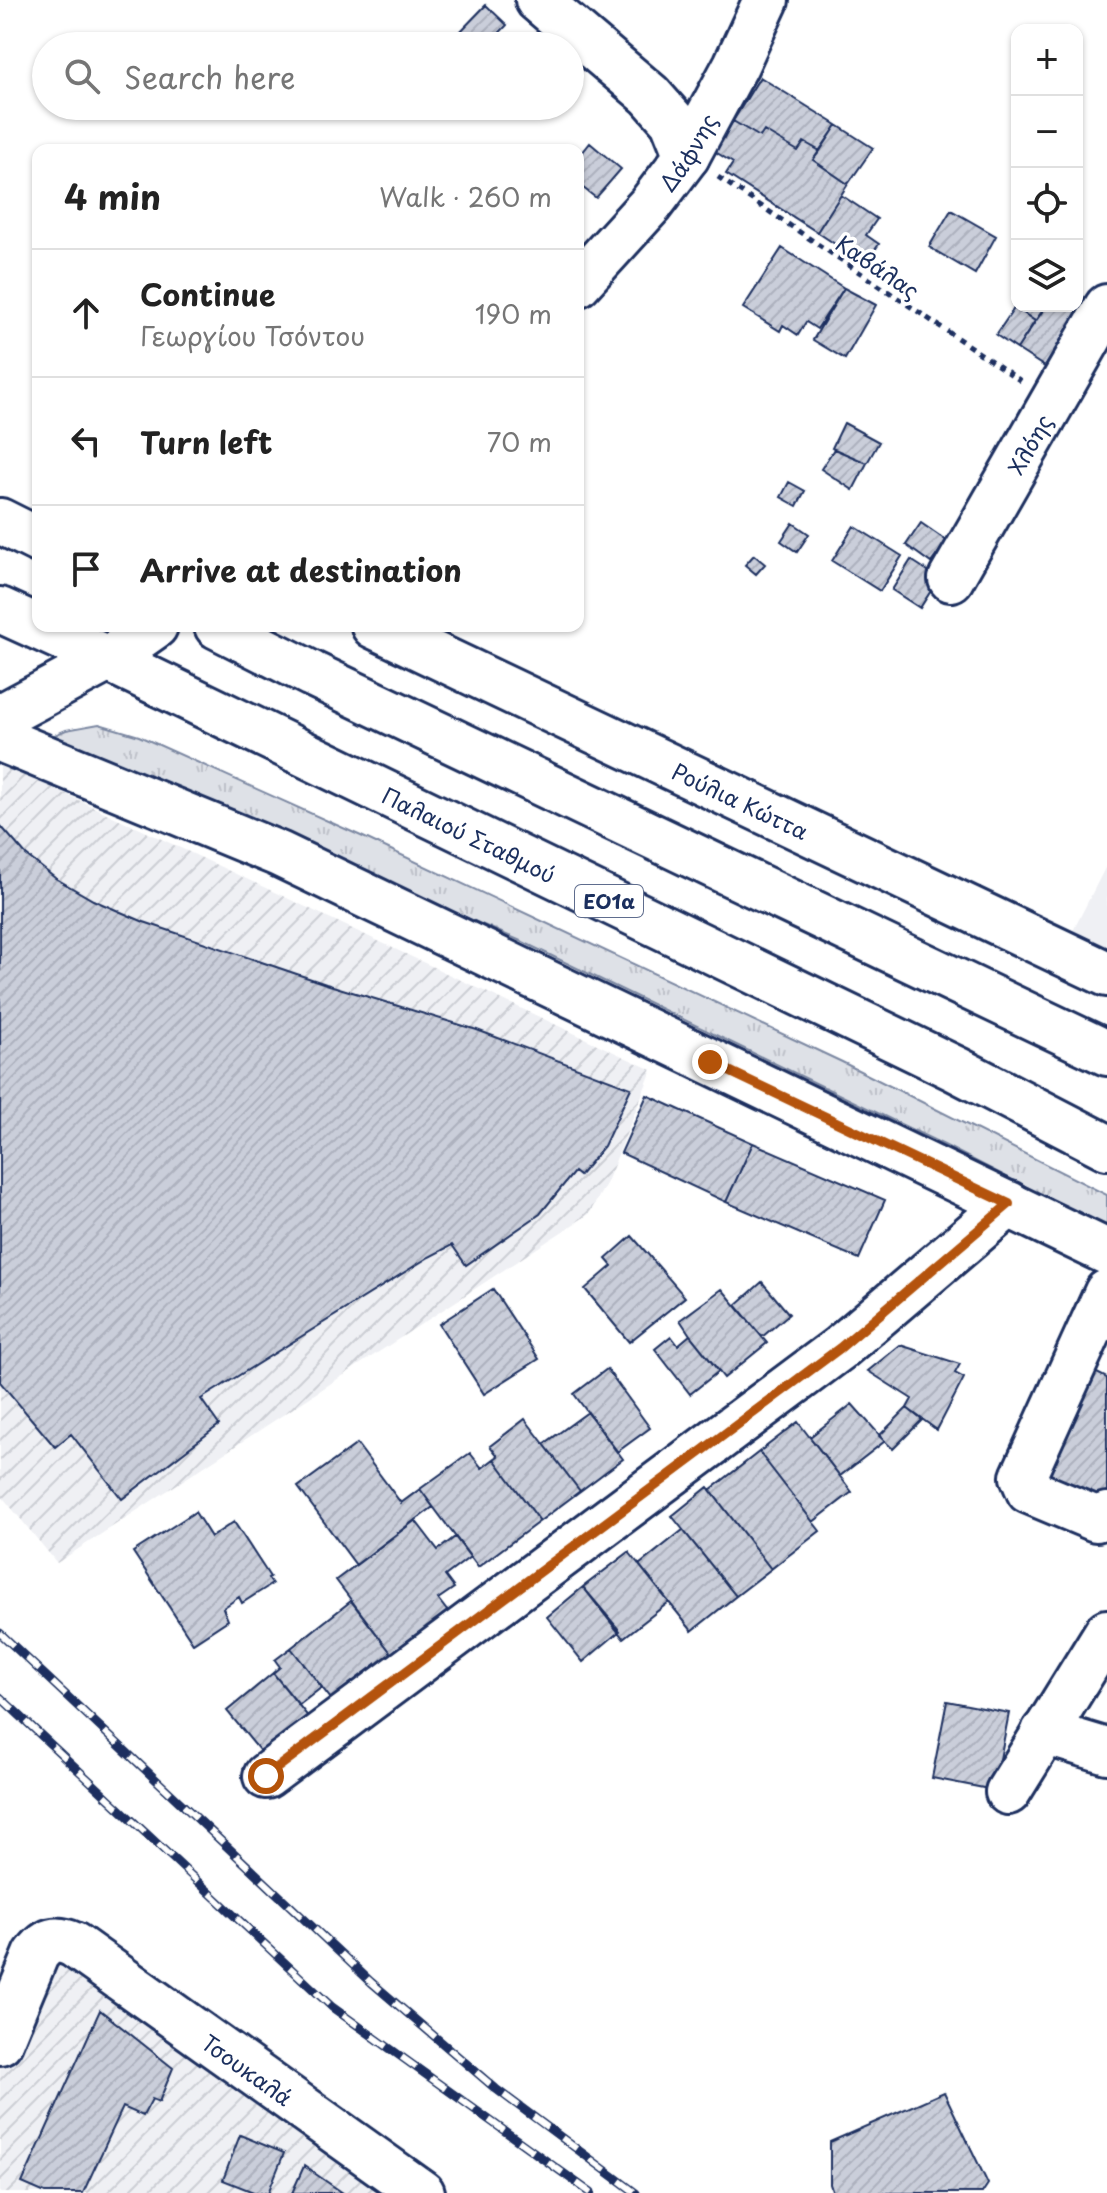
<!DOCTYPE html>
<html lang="en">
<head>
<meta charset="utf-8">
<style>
	:root { --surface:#fff; --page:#f2f2f2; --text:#222; --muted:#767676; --line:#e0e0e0 }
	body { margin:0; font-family:"Playpen Sans",sans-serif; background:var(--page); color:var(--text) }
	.controls { position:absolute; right:24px; top:24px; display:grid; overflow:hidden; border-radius:16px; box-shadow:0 2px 6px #0004 }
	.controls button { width:72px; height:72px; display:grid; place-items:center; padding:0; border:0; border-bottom:2px solid var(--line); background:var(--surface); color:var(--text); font:40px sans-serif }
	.stop { position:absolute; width:24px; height:24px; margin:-18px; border:6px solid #b45309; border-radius:50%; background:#fff }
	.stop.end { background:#b45309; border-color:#fff; box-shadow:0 2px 8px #0008 }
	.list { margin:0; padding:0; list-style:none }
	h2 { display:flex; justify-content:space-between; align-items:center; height:104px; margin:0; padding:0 32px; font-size:34px }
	h2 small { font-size:26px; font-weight:400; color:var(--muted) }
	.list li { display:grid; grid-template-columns:52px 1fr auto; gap:24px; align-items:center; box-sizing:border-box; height:128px; padding:0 32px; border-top:2px solid var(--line) }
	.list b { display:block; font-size:30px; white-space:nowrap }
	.list p { margin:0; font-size:26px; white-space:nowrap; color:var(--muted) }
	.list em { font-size:26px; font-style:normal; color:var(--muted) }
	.icon { flex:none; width:44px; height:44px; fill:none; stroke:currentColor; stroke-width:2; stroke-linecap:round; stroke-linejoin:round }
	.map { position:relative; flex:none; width:1107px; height:2193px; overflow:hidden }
	.search { position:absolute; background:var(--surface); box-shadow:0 2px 6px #0004; left:32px; top:32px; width:552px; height:88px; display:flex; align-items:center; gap:20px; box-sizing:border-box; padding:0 28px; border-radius:44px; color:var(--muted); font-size:30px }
	.panel { position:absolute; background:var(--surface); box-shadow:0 2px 6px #0004; left:32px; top:144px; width:552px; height:488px; border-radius:16px }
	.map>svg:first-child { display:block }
</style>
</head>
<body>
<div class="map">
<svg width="1107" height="2193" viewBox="0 0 1107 2193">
	<defs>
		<pattern id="industrial-furrows" width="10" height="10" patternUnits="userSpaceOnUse" patternTransform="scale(2)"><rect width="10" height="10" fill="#eff0f4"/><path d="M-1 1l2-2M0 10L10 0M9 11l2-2" fill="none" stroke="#ccced4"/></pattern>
		<pattern id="grass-tufts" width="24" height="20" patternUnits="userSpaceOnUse" patternTransform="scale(2)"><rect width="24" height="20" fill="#dee1e7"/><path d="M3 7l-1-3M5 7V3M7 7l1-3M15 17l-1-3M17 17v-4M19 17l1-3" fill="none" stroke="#bec1c9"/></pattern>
		<pattern id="building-hatch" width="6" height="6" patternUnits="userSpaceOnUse" patternTransform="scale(2)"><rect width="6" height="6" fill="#caceda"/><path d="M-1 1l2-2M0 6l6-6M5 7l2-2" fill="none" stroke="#adb1be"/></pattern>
	</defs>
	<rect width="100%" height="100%" fill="#fff"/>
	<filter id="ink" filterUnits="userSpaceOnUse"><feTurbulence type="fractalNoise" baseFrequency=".0125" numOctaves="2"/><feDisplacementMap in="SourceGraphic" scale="16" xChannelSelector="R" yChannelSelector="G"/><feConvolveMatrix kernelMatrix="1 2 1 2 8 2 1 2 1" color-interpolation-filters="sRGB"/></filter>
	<g filter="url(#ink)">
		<path fill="#eff0f4" d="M1107,864V946L1073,931Z"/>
		<path fill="url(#industrial-furrows)" d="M0,763L652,1070L607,1182L589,1214L57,1563L0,1494Z
			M74,1945L422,2193H0V2042L36,1955Z"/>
		<path fill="url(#grass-tufts)" stroke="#7c88a2" stroke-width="2" d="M99,724L139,736L361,836L842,1062L1107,1195V1228L944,1145L523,942L50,737L66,730Z"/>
		<path fill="url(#building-hatch)" stroke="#1b2f5e" stroke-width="2" d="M486,5L507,25L487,46H465L455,37Z
			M760,77L837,125L820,151L804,142L798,151L764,131L760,137L733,121Z
			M733,121L760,137L764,131L798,151L804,142L820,151L813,160L848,184L817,232L726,174L733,163L714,151Z
			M837,125L873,148L848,184L813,160Z
			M590,143L621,169L596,198L578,184V158Z
			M841,195L877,219L866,235L879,244L865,264L817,232Z
			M951,210L996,236L975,274L929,247Z
			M782,248L844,288L817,329L806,322L798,335L783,325L780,331L743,308Z
			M844,288L876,305L845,359L813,340Z
			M1017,305V306H1046L1035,321L1015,307Z
			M1046,306H1076L1082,310L1045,367L1017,349Z
			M1015,307L1035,321L1017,349L996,335Z
			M844,423L879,442L867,463L832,448Z
			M834,449L867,463L853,490L821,469Z
			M789,482L805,491L797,506L781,497Z
			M793,523L809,534L797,552L781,541Z
			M921,523L947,541L931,563L906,545Z
			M854,526L902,556L880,591L832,561Z
			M754,555L765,564L756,574L745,565Z
			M911,560L939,578L920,608L892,590Z
			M0,825L26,855L55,878L93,900L144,922L326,984L477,1030L631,1088L604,1146L579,1176L574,1172L540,1214L466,1265L452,1245L429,1257L201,1399L219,1425L122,1499L71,1434L55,1447L0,1382Z
			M647,1095L753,1143L726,1202L621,1153Z
			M753,1143L885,1200L859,1259L726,1202Z
			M632,1236L685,1297L629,1342L585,1289L612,1266L606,1259Z
			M762,1282L789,1314L762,1337L736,1305Z
			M493,1289L539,1359L484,1394L439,1324Z
			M722,1289L767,1343L724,1378L690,1335L680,1320Z
			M690,1335L719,1371L690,1394L655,1349L671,1336L678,1345Z
			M900,1345L960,1364L955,1373L964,1378L937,1430L907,1408L912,1399L868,1371Z
			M607,1369L650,1428L617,1452L574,1394Z
			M1093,1371L1107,1378V1496L1102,1506L1043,1478Z
			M852,1404L885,1441L840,1476L810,1437Z
			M907,1408L922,1420L893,1449L879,1436Z
			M588,1412L623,1459L580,1491L544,1444Z
			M525,1419L580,1491L540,1521L494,1459L498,1456L490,1446Z
			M798,1422L852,1492L813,1522L759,1452Z
			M357,1444L401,1503L420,1489L433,1507L356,1565L298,1487Z
			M759,1452L820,1531L771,1569L710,1490Z
			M470,1453L482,1468L494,1459L540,1521L478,1567L420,1489Z
			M708,1487L771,1569L736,1596L672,1516Z
			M195,1512L211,1537L234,1522L270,1577L268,1578L272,1584L242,1603L239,1597L223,1608L228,1620L193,1643L133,1552Z
			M415,1520L438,1550L455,1537L470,1557L445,1576L454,1588L438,1599L451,1616L395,1658L336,1580Z
			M683,1530L736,1596L692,1631L639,1565Z
			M629,1552L669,1602L623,1638L583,1587Z
			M583,1587L620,1631L583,1662L547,1617Z
			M351,1601L395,1658L335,1704L291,1648Z
			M291,1648L322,1687L299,1705L273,1673L280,1667L275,1660Z
			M273,1673L310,1719L264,1756L227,1711Z
			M947,1701L1009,1713L994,1790L932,1778Z
			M100,2010L173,2068L159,2102L152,2099L143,2116L123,2107L83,2193H45L22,2183Z
			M944,2092L988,2184L982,2193H833L830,2184V2142Z
			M240,2135L284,2153L268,2193H256L223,2180Z
			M304,2166L343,2193H292Z"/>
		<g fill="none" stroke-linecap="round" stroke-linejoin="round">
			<defs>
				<g id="minor">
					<path d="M538,0L650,95L673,121L687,156"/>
					<path id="s1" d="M578,284L650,205L687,156L736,65L766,0"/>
					<path id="s2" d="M951,579L1107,307"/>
					<path id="s3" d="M374,626L1107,974"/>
					<path d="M0,717L108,659L155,626"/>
					<path d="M0,739L279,854L1107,1252"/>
					<path d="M1107,1292L1023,1477L1029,1491L1096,1519L1107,1515"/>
					<path d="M1044,1732L1107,1751"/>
					<path d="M266,1776L840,1348L1009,1204"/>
					<path d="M1008,1792L1107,1632"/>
					<path id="s4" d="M0,2042L36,1955C47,1939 57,1937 74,1945L422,2193"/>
				</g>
				<g id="highway">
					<path d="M0,521L38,540"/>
					<path id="s5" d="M0,610L108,659L956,1069L1107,1147"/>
					<path d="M217,626L312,674L1107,1053"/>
				</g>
			</defs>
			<use href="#minor" stroke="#1b2f5e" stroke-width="50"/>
			<use href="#highway" stroke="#1b2f5e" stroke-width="50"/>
			<path stroke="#1b2f5e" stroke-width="5" stroke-dasharray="6 6" stroke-linecap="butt" d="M718,177L1021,381"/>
			<use href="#minor" stroke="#fff" stroke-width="44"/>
			<use href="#highway" stroke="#fff" stroke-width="44"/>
			<defs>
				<path id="rail" d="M0,1633L371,1982L496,2089L636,2193
					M0,1697L332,2007L591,2193"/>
			</defs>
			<use href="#rail" stroke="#1b2f5e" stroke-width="9"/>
			<use href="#rail" stroke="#fff" stroke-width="6" stroke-dasharray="18" stroke-linecap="butt"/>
		</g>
	</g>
	<g fill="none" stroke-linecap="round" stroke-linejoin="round" filter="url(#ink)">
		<path stroke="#b45309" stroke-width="10" d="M266,1776L840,1348L1009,1204L710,1062"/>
	</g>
	<g text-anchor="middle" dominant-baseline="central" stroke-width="7" stroke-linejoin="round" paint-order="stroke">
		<rect fill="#fff" stroke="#5f6d8e" stroke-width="2" x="575" y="885" width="68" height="32" rx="6"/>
		<g font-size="20" font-weight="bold" fill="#1b2f5e">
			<text x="609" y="901">ΕΟ1α</text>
		</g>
		<g font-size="22" fill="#1b2f5e" stroke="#fff">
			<text stroke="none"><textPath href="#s1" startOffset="172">Δάφνης</textPath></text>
			<text transform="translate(878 266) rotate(34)">Καβάλας</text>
			<text stroke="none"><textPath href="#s2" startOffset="156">Χλόης</textPath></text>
			<text stroke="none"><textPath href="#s3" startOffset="406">Ρούλια Κώττα</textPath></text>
			<text stroke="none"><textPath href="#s5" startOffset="520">Παλαιού Σταθμού</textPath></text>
			<text stroke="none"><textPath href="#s4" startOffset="352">Τσουκαλά</textPath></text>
		</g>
	</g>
</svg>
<div class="controls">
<button>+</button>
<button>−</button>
<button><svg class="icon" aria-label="locate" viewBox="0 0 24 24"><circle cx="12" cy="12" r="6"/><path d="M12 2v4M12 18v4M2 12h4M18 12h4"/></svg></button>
<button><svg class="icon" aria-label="layers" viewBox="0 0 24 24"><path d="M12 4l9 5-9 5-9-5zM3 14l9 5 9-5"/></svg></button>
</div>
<div class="stop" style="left:266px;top:1776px"></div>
<div class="stop end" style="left:710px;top:1062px"></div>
<div class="search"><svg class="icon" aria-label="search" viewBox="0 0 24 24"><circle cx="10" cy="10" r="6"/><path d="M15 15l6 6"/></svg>Search here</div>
<section class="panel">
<h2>4 min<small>Walk · 260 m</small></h2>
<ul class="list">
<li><svg class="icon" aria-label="ahead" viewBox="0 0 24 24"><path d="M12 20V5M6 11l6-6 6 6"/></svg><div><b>Continue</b><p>Γεωργίου Τσόντου</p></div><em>190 m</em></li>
<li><svg class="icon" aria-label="left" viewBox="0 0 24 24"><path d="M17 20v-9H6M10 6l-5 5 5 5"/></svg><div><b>Turn left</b></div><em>70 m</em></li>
<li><svg class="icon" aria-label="arrive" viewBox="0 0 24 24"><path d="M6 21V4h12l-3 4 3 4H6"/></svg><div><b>Arrive at destination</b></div></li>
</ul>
</section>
</div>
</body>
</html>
